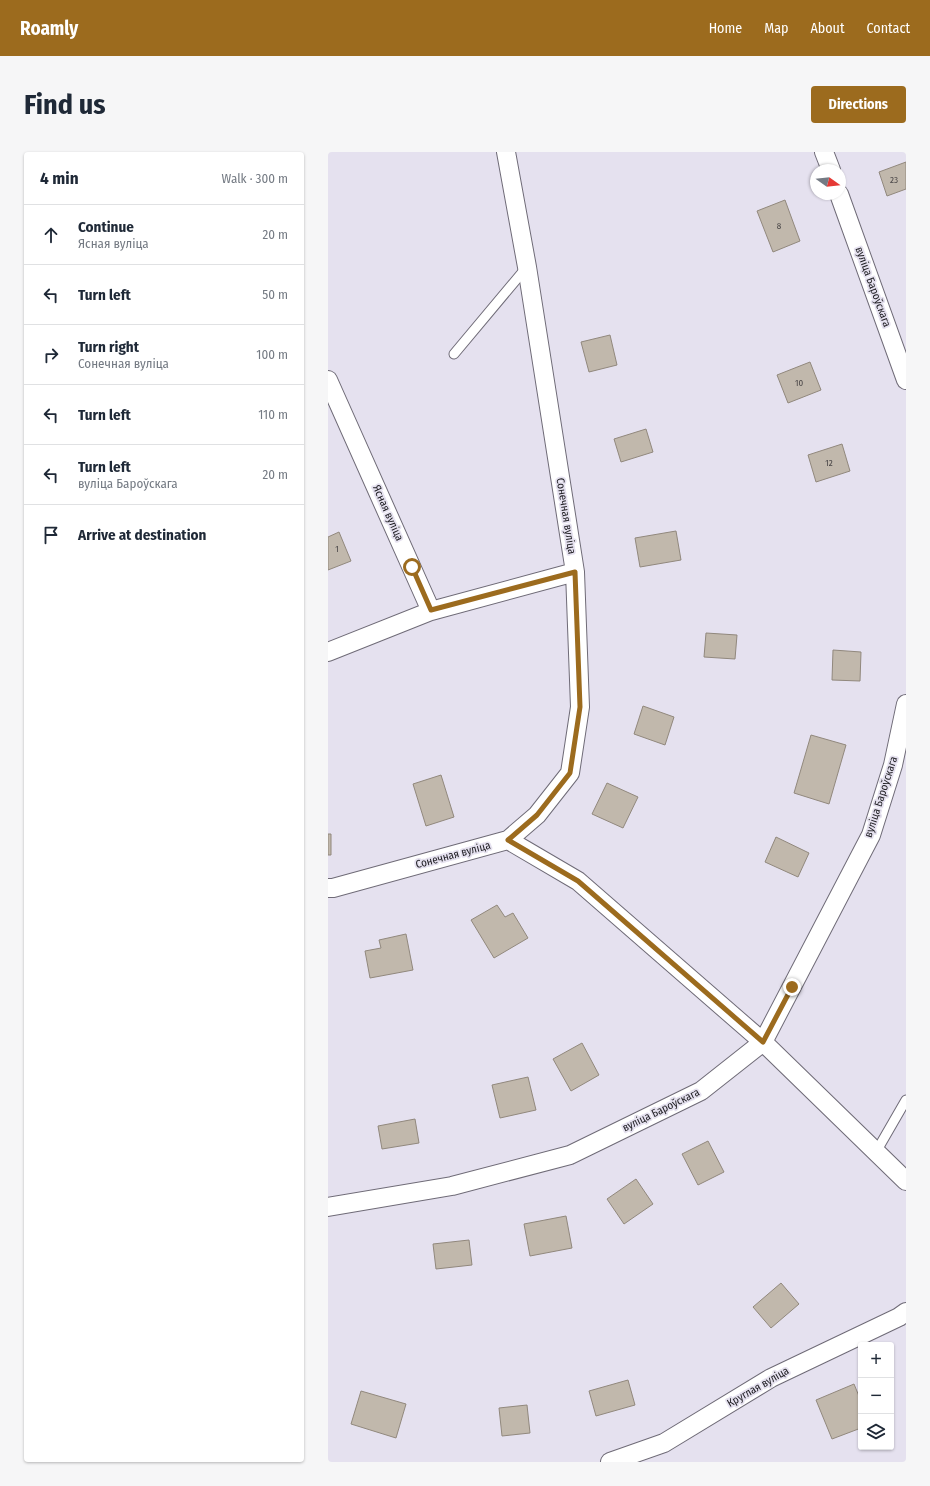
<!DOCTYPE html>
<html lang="en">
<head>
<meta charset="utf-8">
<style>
	:root { --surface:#fff; --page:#f6f6f7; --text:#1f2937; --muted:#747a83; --line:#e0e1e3; --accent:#9c6b1e }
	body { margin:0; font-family:"Fira Sans Condensed",sans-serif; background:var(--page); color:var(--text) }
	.controls { position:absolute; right:12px; bottom:12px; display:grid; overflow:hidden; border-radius:4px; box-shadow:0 1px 3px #0004 }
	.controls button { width:36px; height:36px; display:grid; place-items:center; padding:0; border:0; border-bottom:1px solid var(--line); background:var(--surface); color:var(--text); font:20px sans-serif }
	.compass { position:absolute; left:482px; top:12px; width:36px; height:36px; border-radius:50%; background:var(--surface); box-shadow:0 1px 3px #0004; rotate:105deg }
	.stop { position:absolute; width:12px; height:12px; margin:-9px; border:3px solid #9c6b1e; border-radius:50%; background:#fff }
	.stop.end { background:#9c6b1e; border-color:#fff; box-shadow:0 1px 4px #0008 }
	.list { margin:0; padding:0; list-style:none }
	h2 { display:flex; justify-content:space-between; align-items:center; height:52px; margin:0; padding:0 16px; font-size:17px }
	h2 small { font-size:13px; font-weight:400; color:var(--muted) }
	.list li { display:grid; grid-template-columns:26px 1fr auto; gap:12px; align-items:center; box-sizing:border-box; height:60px; padding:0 16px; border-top:1px solid var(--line) }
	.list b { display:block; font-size:15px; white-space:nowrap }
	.list p { margin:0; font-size:13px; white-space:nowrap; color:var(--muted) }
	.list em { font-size:13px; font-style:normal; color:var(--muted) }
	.icon { flex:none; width:22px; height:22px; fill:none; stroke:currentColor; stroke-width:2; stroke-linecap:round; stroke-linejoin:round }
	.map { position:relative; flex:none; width:578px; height:1310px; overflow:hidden; border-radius:4px }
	header { display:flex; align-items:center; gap:24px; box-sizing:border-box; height:56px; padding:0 20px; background:var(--accent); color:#fff }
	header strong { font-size:19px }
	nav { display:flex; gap:22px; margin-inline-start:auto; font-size:14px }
	.intro { display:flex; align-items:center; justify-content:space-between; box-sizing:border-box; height:96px; padding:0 24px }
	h1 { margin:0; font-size:28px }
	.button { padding:10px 18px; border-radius:4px; background:var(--accent); color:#fff; font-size:14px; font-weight:700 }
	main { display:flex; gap:24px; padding:0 24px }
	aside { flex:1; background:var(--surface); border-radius:4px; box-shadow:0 1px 3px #0004 }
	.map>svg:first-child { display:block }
</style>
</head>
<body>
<header>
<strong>Roamly</strong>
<nav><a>Home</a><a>Map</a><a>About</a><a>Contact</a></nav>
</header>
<div class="intro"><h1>Find us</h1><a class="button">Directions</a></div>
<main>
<aside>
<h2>4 min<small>Walk · 300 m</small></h2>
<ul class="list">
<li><svg class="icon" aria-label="ahead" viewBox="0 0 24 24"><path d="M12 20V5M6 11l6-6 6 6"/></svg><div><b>Continue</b><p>Ясная вуліца</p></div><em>20 m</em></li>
<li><svg class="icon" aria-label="left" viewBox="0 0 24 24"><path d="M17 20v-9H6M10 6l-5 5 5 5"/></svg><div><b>Turn left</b></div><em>50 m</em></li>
<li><svg class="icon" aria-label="right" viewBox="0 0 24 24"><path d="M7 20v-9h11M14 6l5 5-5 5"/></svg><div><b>Turn right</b><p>Сонечная вуліца</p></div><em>100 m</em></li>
<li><svg class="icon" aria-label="left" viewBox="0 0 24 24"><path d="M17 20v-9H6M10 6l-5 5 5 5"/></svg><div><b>Turn left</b></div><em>110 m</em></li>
<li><svg class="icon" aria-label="left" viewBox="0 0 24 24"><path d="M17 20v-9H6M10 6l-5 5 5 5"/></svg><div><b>Turn left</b><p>вуліца Бароўскага</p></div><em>20 m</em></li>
<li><svg class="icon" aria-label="arrive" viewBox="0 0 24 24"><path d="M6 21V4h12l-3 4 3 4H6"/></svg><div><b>Arrive at destination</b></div></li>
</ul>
</aside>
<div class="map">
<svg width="578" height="1310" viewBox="0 0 578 1310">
	<rect width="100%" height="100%" fill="#e5e1ef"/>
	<path fill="#c1b8ac" stroke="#91887d" d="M578,10V37L559,44L551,20Z
		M457,48L472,89L445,100L429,59Z
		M282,183L289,213L261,220L253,190Z
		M482,210L493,238L460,251L449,223Z
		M318,277L325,300L293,310L286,287Z
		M514,292L522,319L488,330L480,303Z
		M348,379L353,408L312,415L307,386Z
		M11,380L23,409L0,418V385Z
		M378,481L409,483L407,507L376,505Z
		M505,498L533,500L532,529L504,528Z
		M315,554L346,565L337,593L306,582Z
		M483,583L518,593L501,652L466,641Z
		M113,623L126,665L98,674L85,632Z
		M279,631L310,645L295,676L264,662Z
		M0,682H3V703H0Z
		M448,685L481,701L470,725L437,710Z
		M169,753L177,765L185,761L200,786L166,806L143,768Z
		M78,782L85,818L42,826L37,799L53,796L51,788Z
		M254,891L271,923L243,939L225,907Z
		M200,925L208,958L172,966L164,933Z
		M87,967L91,991L54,997L50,974Z
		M380,989L396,1020L370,1033L354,1002Z
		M308,1027L325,1052L296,1072L279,1047Z
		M238,1064L244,1096L202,1104L196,1072Z
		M141,1088L144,1113L108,1117L105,1092Z
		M453,1131L471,1152L443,1176L425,1155Z
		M300,1228L307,1253L268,1264L261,1239Z
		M526,1232L533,1249V1276L504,1287L488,1248Z
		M33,1239L78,1252L68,1286L23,1272Z
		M199,1253L202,1281L174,1284L171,1256Z"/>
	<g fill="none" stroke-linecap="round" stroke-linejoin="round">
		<defs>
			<path id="lane" d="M126,202L198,116
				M548,1000L578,948"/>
			<path id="street" d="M496,0L503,18
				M511,42L578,228
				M0,228L103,459L0,500
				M103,459L247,420
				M180,688L250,729L435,890L578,1029
				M0,736H5L180,688L209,663L242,621L252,555L247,420L199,115L178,0
				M0,1055L124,1034L242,1003L373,939L435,890L543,683L565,613L578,552
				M282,1310L336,1291L443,1226L571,1165L578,1160"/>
		</defs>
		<use href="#lane" stroke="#6f6b77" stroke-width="11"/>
		<use href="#street" stroke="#6f6b77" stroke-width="20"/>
		<use href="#lane" stroke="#fff" stroke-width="9"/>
		<use href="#street" stroke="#fff" stroke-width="18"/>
	</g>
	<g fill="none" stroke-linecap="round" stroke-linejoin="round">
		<path stroke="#9c6b1e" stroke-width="5" d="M84,415L103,458L247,420L252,555L242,621L209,663L180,688L250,729L435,890L464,835"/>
	</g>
	<g text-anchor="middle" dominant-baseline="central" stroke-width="3.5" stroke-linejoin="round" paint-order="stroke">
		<g font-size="9" fill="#494647">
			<text x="566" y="28">23</text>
			<text x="451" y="74">8</text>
			<text x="471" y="231">10</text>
			<text x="501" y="311">12</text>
			<text x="9" y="397">1</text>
		</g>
		<g font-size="11" fill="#212025" stroke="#e5e1ef">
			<text transform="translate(545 135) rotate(70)">вуліца Бароўскага</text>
			<text transform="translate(60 361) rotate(66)">Ясная вуліца</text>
			<text transform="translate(238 364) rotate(81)">Сонечная вуліца</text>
			<text transform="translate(553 645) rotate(-72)">вуліца Бароўскага</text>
			<text transform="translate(125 703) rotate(-15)">Сонечная вуліца</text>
			<text transform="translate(333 958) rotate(-26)">вуліца Бароўскага</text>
			<text transform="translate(430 1235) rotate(-30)">Круглая вуліца</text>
		</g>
	</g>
</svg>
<div class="controls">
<button>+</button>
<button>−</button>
<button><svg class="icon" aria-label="layers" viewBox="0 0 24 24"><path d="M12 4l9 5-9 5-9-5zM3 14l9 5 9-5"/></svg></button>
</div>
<svg class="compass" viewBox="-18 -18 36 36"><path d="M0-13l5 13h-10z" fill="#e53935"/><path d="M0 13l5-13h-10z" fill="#747a83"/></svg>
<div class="stop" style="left:84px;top:415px"></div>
<div class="stop end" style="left:464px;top:835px"></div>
</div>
</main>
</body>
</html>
